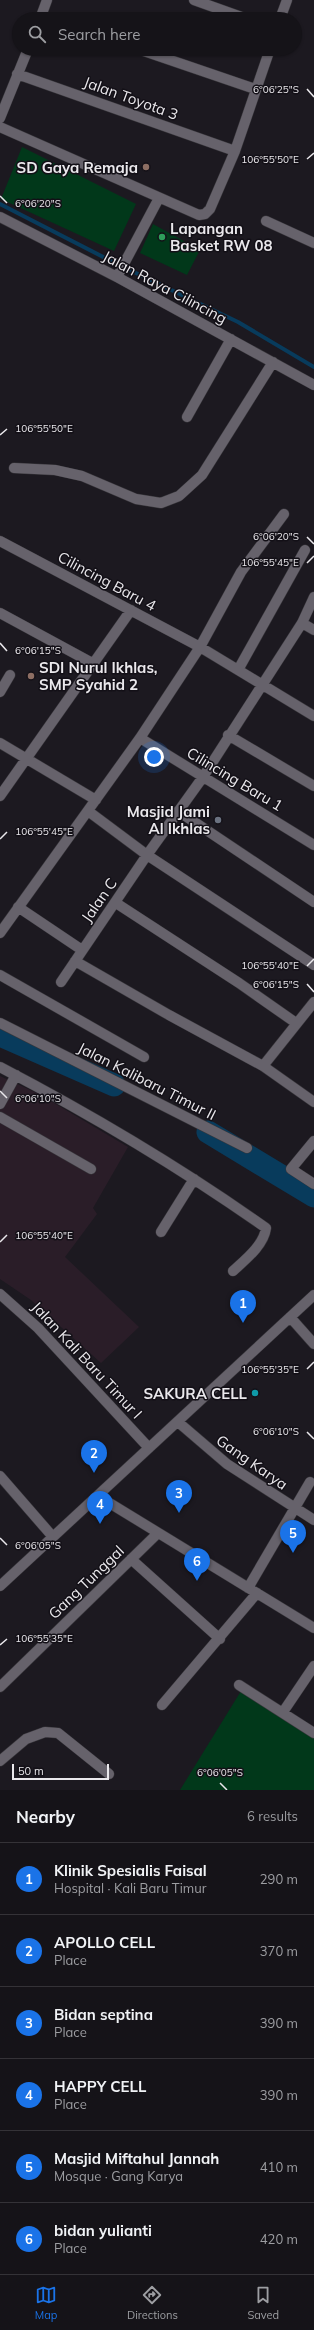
<!DOCTYPE html>
<html lang="en">
<head>
<meta charset="utf-8">
<style>
	:root { --surface:#151318; --page:#222025; --text:#f1f3f6; --muted:#9d9ea2; --line:#343237; --accent:#1a73e8 }
	body { margin:0; font-family:Mulish,sans-serif; background:var(--page); color:var(--text) }
	.scale { position:absolute; left:12px; bottom:10px; width:97px; box-sizing:border-box; padding-left:4px; border:2px solid #eae8ec; border-top:0; font-size:11px; line-height:14px; white-space:nowrap; color:#eae8ec; -webkit-text-stroke:3px #131017; paint-order:stroke }
	.you { position:absolute; left:154px; top:757px; width:14px; height:14px; margin:-10px; border:3px solid #fff; border-radius:50%; background:#1a73e8; box-shadow:0 0 0 6px #1a73e833 }
	.badge { display:grid; place-items:center; width:26px; height:26px; border-radius:50%; background:var(--accent); color:#fff; font-size:13px; font-weight:700 }
	.pin { position:absolute; translate:-50% -33px; filter:drop-shadow(0 1px 2px #0008) }
	.pin::after { content:''; position:absolute; top:21px; width:14px; height:12px; background:inherit; clip-path:polygon(0 0,100% 0,50% 100%) }
	.list { margin:0; padding:0; list-style:none }
	h2 { display:flex; justify-content:space-between; align-items:center; height:52px; margin:0; padding:0 16px; font-size:17px }
	h2 small { font-size:13px; font-weight:400; color:var(--muted) }
	.list li { display:grid; grid-template-columns:26px 1fr auto; gap:12px; align-items:center; box-sizing:border-box; height:72px; padding:0 16px; border-top:1px solid var(--line) }
	.list b { display:block; font-size:15px; white-space:nowrap }
	.list p { margin:0; font-size:13px; white-space:nowrap; color:var(--muted) }
	.list em { font-size:13px; font-style:normal; color:var(--muted) }
	.icon { flex:none; width:22px; height:22px; fill:none; stroke:currentColor; stroke-width:2; stroke-linecap:round; stroke-linejoin:round }
	.map { position:relative; flex:none; width:314px; height:1790px; overflow:hidden }
	.search { position:absolute; background:var(--surface); box-shadow:0 1px 3px #0004; left:12px; right:12px; top:12px; height:44px; display:flex; align-items:center; gap:10px; box-sizing:border-box; padding:0 14px; border-radius:22px; color:var(--muted); font-size:15px }
	.sheet { height:484px; background:var(--surface) }
	nav { display:flex; justify-content:space-around; align-items:center; box-sizing:border-box; height:56px; border-top:1px solid var(--line); background:var(--surface); font-size:11px; color:var(--muted) }
	nav a { display:grid; justify-items:center; gap:2px }
	nav .on { color:var(--accent) }
	.map>svg:first-child { display:block }
</style>
</head>
<body>
<div class="map">
<svg width="314" height="1790" viewBox="0 0 314 1790">
	<rect width="100%" height="100%" fill="#1c1920"/>
	<path fill="#2a1d28" d="M0,1076L39,1094L128,1147L93,1208L97,1214L65,1257L139,1327L101,1363L31,1300L0,1279Z"/>
	<path fill="#01381a" d="M22,147L136,204L114,251L1,199Z
		M153,224L200,250L187,275L140,253Z
		M241,1691L314,1737V1790H180Z"/>
	<g fill="none" stroke-linecap="round" stroke-linejoin="round">
		<path stroke="#083b5c" stroke-width="4" d="M0,204L113,262L238,322L314,367"/>
		<path stroke="#083b5c" stroke-width="23" d="M0,1035L114,1085
			M208,1132L314,1196"/>
		<defs>
			<path id="minor" d="M194,0L247,19
				M40,19L47,0
				M280,19L287,0
				M138,49L255,89
				M17,74L235,151
				M0,118L28,49
				M0,127L199,215L205,214L210,209L235,151L270,49
				M0,217L117,277L314,385
				M266,221L314,243
				M117,277L159,198
				M187,417L231,339
				M14,468L55,470L82,476L136,499L161,503L179,496L202,475L273,362
				M0,541L200,647L314,716
				M0,613L94,664
				M302,623L314,630
				M238,670L305,550
				M0,692L10,675
				M228,735L314,786
				M140,738L314,845
				M0,743L96,800
				M0,796L131,610
				M88,811L147,855L314,965
				M178,811L314,902
				M116,903L239,983L296,1023
				M18,907L82,950
				M0,933L140,738L200,647L241,572L284,514
				M75,961L169,1015L263,1066L314,1102
				M0,975L144,1057
				M61,982L147,855L203,777L302,623L314,597
				M0,1023L247,1148
				M263,1066L314,1002
				M0,1067C92,1115 181,1168 266,1228C264,1245 245,1260 233,1271
				M0,1104L16,1075
				M0,1117L91,1169
				M314,1141L291,1169L314,1184
				M161,1232L194,1179
				M0,1294L38,1328L149,1448
				M290,1317L314,1344
				M178,1422L227,1464L314,1520
				M0,1476L53,1537
				M98,1496L314,1628
				M131,1559L220,1639
				M0,1586L314,1295
				M248,1588L310,1482
				M239,1685L314,1733
				M0,1687L158,1533
				M162,1705L257,1593
				M283,1712L314,1666
				M0,1761L26,1739L45,1732L58,1733L109,1774"/>
		</defs>
		<use href="#minor" stroke="#39373c" stroke-width="11"/>
		<use href="#minor" stroke="#66626b" stroke-width="10"/>
	</g>
	<path fill="none" stroke="#eae8ec" stroke-width="1.5" d="M307,89L314,97M307,159L314,153M0,196L7,203M0,435L7,429M307,537L314,544M307,563L314,556M0,643L7,651M0,839L7,832M307,966L314,959M307,984L314,992M0,1091L7,1098M0,1242L7,1235M307,1369L314,1362M307,1432L314,1439M0,1538L7,1545M0,1645L7,1639M220,1783L227,1790"/>
	<g fill="#8d6e63" stroke="#131017" stroke-width="1.5">
		<circle cx="146" cy="167" r="4"/>
		<circle cx="31" cy="676" r="4"/>
	</g>
	<circle fill="#2e9e5b" stroke="#131017" stroke-width="1.5" cx="162" cy="237" r="4"/>
	<circle fill="#6b7280" stroke="#131017" stroke-width="1.5" cx="218" cy="820" r="4"/>
	<circle fill="#0f9aa8" stroke="#131017" stroke-width="1.5" cx="255" cy="1393" r="4"/>
	<g text-anchor="middle" dominant-baseline="central" stroke-width="3" stroke-linejoin="round" paint-order="stroke">
		<g font-size="15" fill="#eae8ec" stroke="#131017">
			<text transform="translate(131 98) rotate(20)">Jalan Toyota 3</text>
			<text transform="translate(165 287) rotate(28)">Jalan Raya Cilincing</text>
			<text transform="translate(107 581) rotate(28)">Cilincing Baru 4</text>
			<text transform="translate(235 779) rotate(31)">Cilincing Baru 1</text>
			<text transform="translate(99 900) rotate(-55)">Jalan C</text>
			<text transform="translate(147 1081) rotate(27)">Jalan Kalibaru Timur II</text>
			<text transform="translate(87 1360) rotate(47)">Jalan Kali Baru Timur I</text>
			<text transform="translate(252 1462) rotate(35)">Gang Karya</text>
			<text transform="translate(86 1582) rotate(-44)">Gang Tunggal</text>
		</g>
		<g font-size="15" font-weight="bold" fill="#eae8ec" stroke="#131017" text-anchor="end">
			<text x="138" y="167">SD Gaya Remaja</text>
			<text x="170" y="228" text-anchor="start">Lapangan<tspan x="170" dy="17">Basket RW 08</tspan></text>
			<text x="39" y="667" text-anchor="start">SDI Nurul Ikhlas,<tspan x="39" dy="17">SMP Syahid 2</tspan></text>
			<text x="210" y="811">Masjid Jami<tspan x="210" dy="17">Al Ikhlas</tspan></text>
			<text x="247" y="1393">SAKURA CELL</text>
		</g>
	</g>
	<g font-size="10" text-anchor="middle" fill="#eae8ec" stroke="#131017" stroke-width="3" stroke-linejoin="round" paint-order="stroke">
		<text x="276" y="93">6°06'25"S</text>
		<text x="270" y="163">106°55'50"E</text>
		<text x="38" y="207">6°06'20"S</text>
		<text x="44" y="432">106°55'50"E</text>
		<text x="276" y="540">6°06'20"S</text>
		<text x="270" y="566">106°55'45"E</text>
		<text x="38" y="654">6°06'15"S</text>
		<text x="44" y="835">106°55'45"E</text>
		<text x="270" y="969">106°55'40"E</text>
		<text x="276" y="988">6°06'15"S</text>
		<text x="38" y="1102">6°06'10"S</text>
		<text x="44" y="1239">106°55'40"E</text>
		<text x="270" y="1373">106°55'35"E</text>
		<text x="276" y="1435">6°06'10"S</text>
		<text x="38" y="1549">6°06'05"S</text>
		<text x="44" y="1642">106°55'35"E</text>
		<text x="220" y="1776">6°06'05"S</text>
	</g>
</svg>
<div class="scale">50 m</div>
<div class="you"></div>
<div class="pin badge" style="left:243px;top:1323px">1</div>
<div class="pin badge" style="left:94px;top:1473px">2</div>
<div class="pin badge" style="left:179px;top:1513px">3</div>
<div class="pin badge" style="left:100px;top:1524px">4</div>
<div class="pin badge" style="left:293px;top:1553px">5</div>
<div class="pin badge" style="left:197px;top:1581px">6</div>
<div class="search"><svg class="icon" aria-label="search" viewBox="0 0 24 24"><circle cx="10" cy="10" r="6"/><path d="M15 15l6 6"/></svg>Search here</div>
</div>
<section class="sheet">
<h2>Nearby<small>6 results</small></h2>
<ul class="list">
<li><span class="badge">1</span><div><b>Klinik Spesialis Faisal</b><p>Hospital · Kali Baru Timur</p></div><em>290 m</em></li>
<li><span class="badge">2</span><div><b>APOLLO CELL</b><p>Place</p></div><em>370 m</em></li>
<li><span class="badge">3</span><div><b>Bidan septina</b><p>Place</p></div><em>390 m</em></li>
<li><span class="badge">4</span><div><b>HAPPY CELL</b><p>Place</p></div><em>390 m</em></li>
<li><span class="badge">5</span><div><b>Masjid Miftahul Jannah</b><p>Mosque · Gang Karya</p></div><em>410 m</em></li>
<li><span class="badge">6</span><div><b>bidan yulianti</b><p>Place</p></div><em>420 m</em></li>
</ul>
</section>
<nav>
<a class="on"><svg class="icon" aria-label="map" viewBox="0 0 24 24"><path d="M3 6l6-2 6 2 6-2v14l-6 2-6-2-6 2zM9 4v14M15 6v14"/></svg>Map</a>
<a><svg class="icon" aria-label="directions" viewBox="0 0 24 24"><path d="M12 3l9 9-9 9-9-9zM9 14v-3h6M13 9l2 2-2 2"/></svg>Directions</a>
<a><svg class="icon" aria-label="saved" viewBox="0 0 24 24"><path d="M7 4h10v16l-5-4-5 4z"/></svg>Saved</a>
</nav>
</body>
</html>
